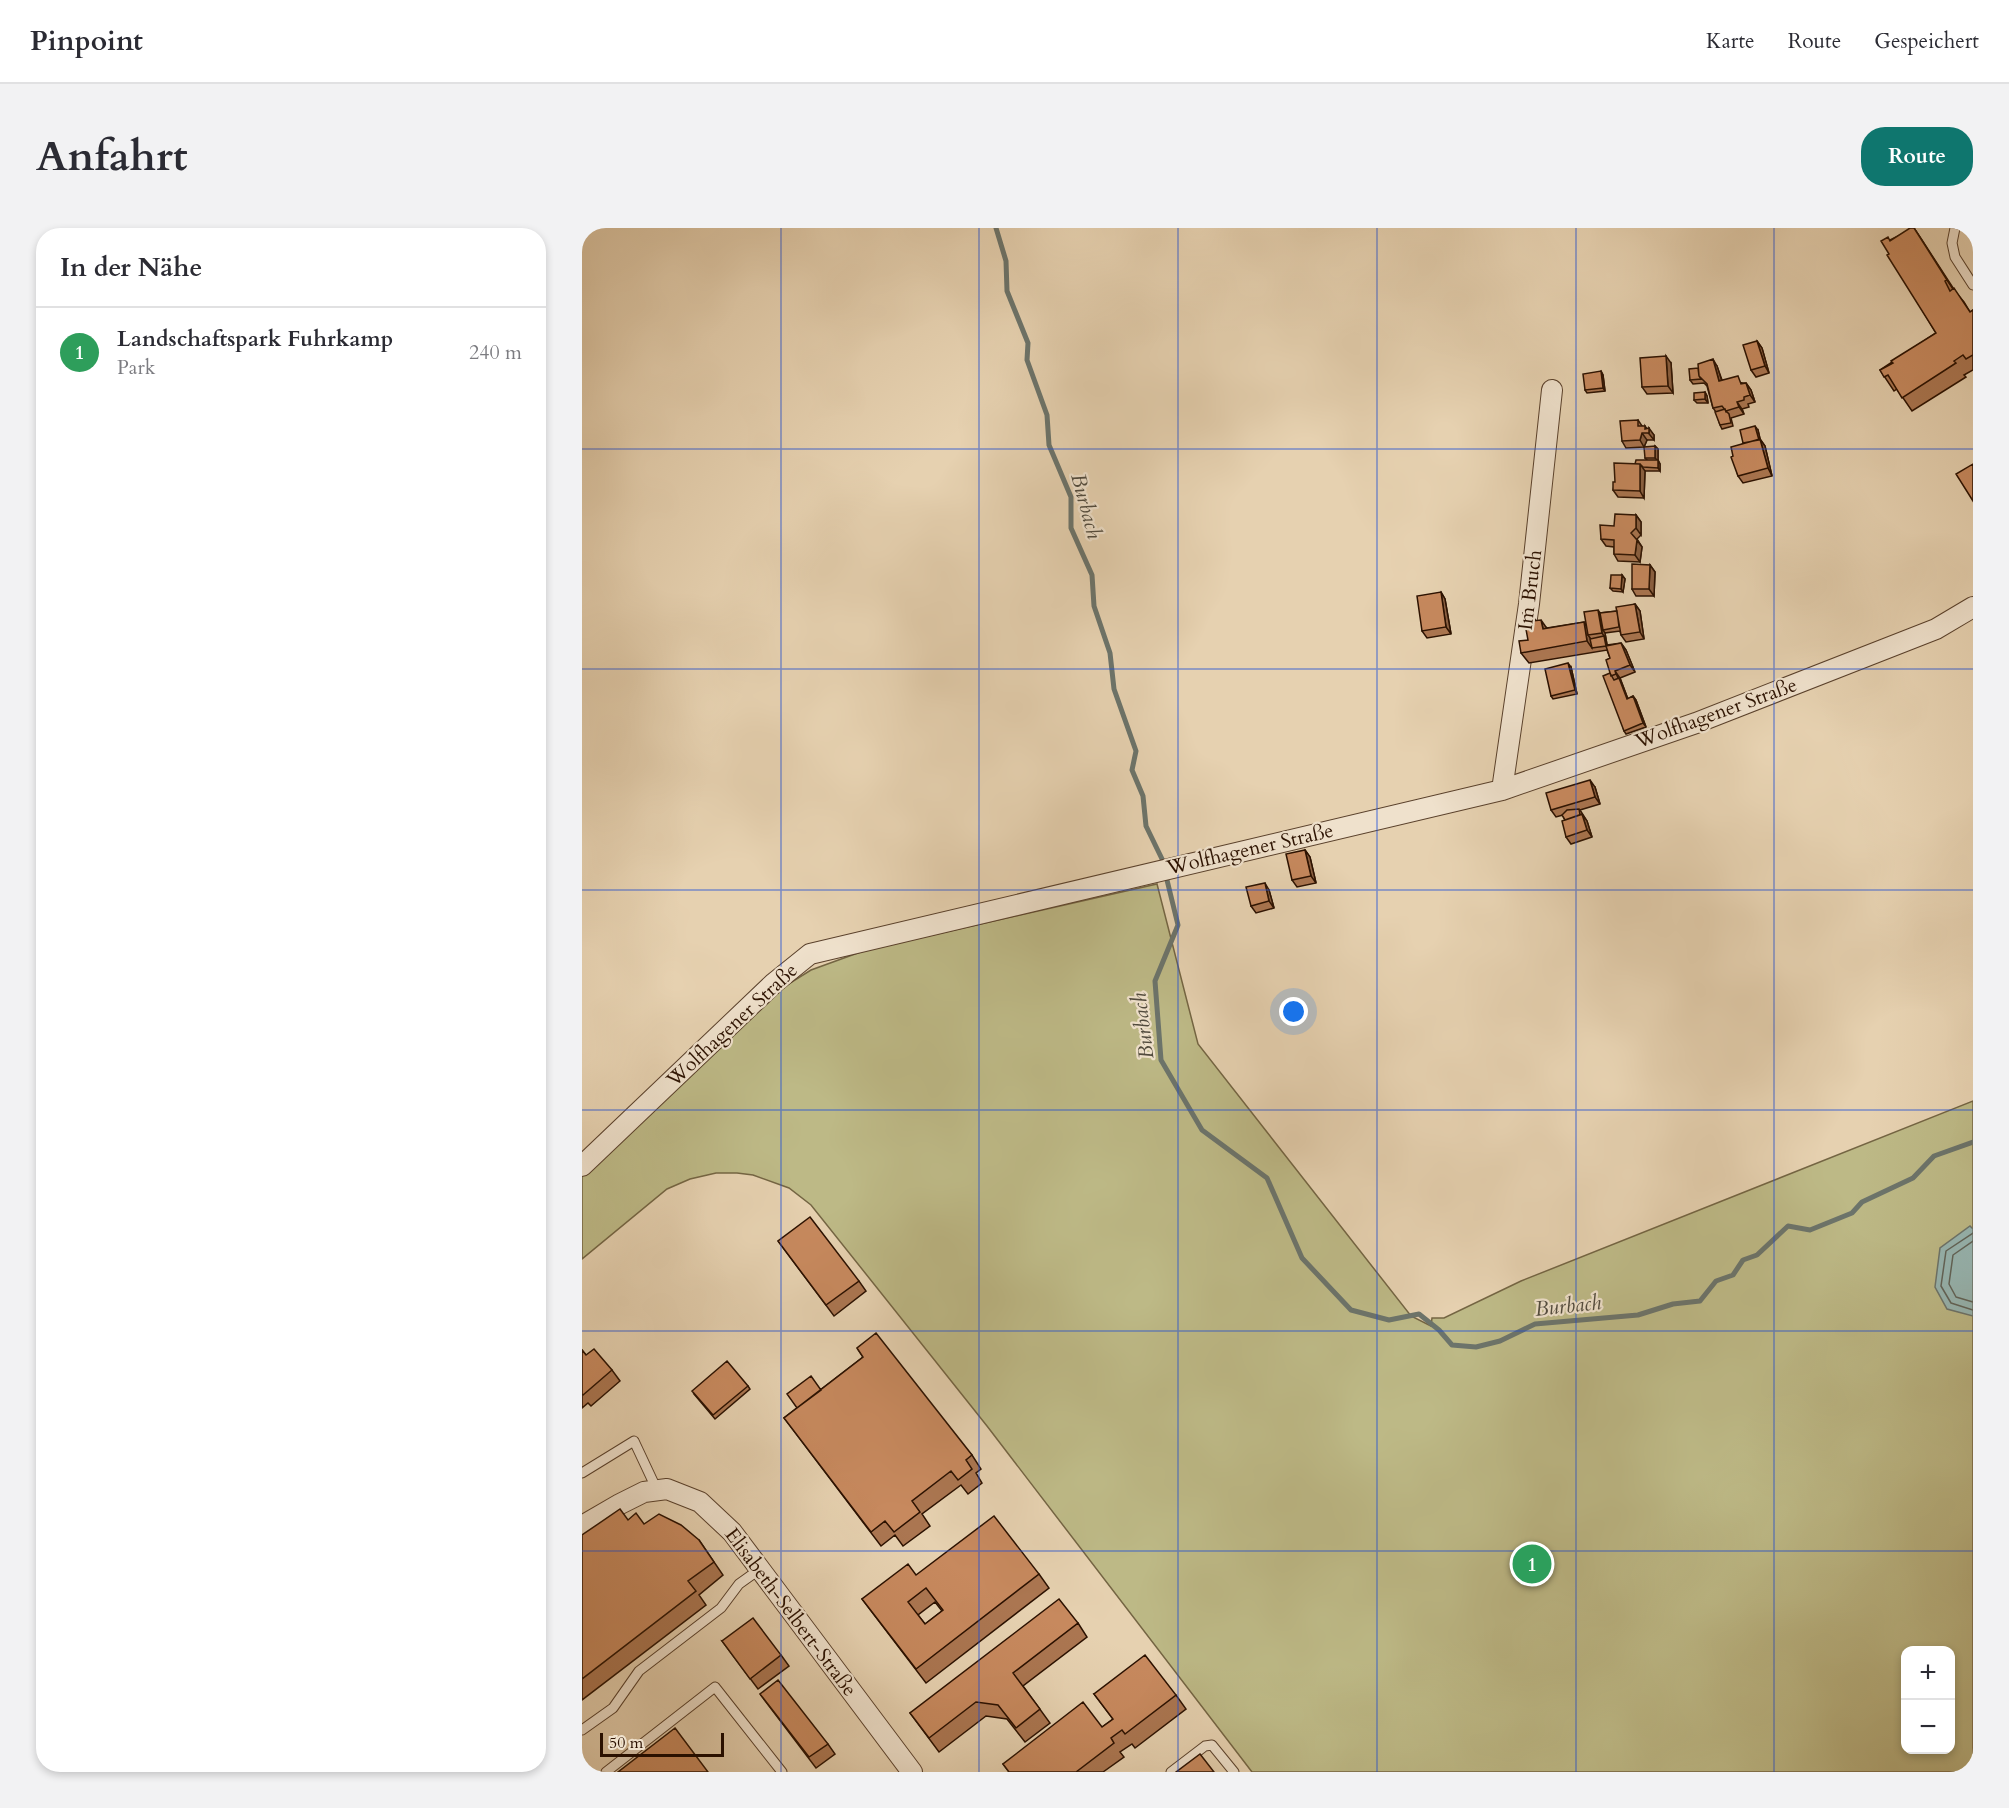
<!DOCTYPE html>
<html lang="de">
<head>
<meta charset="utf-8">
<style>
	:root { --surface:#fff; --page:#f2f2f3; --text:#2b2b33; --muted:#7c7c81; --line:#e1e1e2; --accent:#0f766e }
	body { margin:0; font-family:Cardo,serif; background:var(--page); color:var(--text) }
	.controls { position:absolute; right:18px; bottom:18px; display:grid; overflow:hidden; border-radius:12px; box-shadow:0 3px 9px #0003 }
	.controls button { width:54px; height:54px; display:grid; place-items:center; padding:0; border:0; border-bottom:2px solid var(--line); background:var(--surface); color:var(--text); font:30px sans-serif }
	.scale { position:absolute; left:18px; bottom:15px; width:124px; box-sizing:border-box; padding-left:6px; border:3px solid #2b1100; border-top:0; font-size:16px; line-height:21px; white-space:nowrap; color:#2b1100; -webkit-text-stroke:4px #efe1cc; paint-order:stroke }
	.you { position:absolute; left:712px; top:784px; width:21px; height:21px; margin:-15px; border:4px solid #fff; border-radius:50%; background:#1a73e8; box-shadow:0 0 0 9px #1a73e833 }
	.badge { display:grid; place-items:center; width:39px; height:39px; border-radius:50%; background:var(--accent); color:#fff; font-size:20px; font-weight:700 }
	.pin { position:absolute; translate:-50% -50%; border:3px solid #fff; box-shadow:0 2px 6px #0006 }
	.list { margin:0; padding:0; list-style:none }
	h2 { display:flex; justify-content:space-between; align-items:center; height:78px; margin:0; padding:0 24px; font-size:26px }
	h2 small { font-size:20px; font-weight:400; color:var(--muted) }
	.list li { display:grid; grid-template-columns:39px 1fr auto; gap:18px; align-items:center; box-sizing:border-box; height:90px; padding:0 24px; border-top:2px solid var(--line) }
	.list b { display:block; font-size:22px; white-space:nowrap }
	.list p { margin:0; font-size:20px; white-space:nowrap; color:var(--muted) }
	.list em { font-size:20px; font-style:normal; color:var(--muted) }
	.map { position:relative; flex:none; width:1391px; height:1544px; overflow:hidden; border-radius:24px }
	header { display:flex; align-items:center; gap:36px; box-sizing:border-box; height:84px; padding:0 30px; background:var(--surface); border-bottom:2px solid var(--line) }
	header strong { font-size:28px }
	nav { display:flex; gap:33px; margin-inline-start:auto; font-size:21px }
	.intro { display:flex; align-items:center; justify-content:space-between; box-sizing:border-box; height:144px; padding:0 36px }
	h1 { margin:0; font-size:42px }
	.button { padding:15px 27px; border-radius:24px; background:var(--accent); color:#fff; font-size:21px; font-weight:700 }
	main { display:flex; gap:36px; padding:0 36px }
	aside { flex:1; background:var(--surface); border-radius:24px; box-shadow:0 3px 9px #0003 }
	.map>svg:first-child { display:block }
</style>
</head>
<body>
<header>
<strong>Pinpoint</strong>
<nav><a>Karte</a><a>Route</a><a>Gespeichert</a></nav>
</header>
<div class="intro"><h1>Anfahrt</h1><a class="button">Route</a></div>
<main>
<aside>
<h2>In der Nähe<small></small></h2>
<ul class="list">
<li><span class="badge" style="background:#2e9e5b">1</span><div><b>Landschaftspark Fuhrkamp</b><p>Park</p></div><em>240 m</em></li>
</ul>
</aside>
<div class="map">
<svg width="1391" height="1544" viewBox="0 0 1391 1544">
	<rect width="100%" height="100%" fill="#e6d1b0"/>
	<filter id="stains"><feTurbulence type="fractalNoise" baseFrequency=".00333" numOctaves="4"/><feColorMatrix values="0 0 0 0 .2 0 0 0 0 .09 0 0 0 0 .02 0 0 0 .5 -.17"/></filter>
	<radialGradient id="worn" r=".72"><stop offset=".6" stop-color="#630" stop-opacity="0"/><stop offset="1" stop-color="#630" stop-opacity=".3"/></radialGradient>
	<path fill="#bdb986" stroke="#746543" stroke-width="1.5" fill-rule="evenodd" d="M575,656L616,816L829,1088L849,1098L850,1090H862L939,1053L1391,873V1544H670L405,1198L229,977L207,960L171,947L155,945H134L108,951L85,961L0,1031V947L200,760L229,742L284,722ZM1324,1422H1368V1522H1324Z"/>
	<path fill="#97b6b2" stroke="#6c746b" stroke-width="1.5" d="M1388,998L1391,1001V1088L1365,1081L1353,1059L1358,1020Z"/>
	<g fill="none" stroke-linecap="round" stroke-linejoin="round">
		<path stroke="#616459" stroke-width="1.5" d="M1391,1005L1364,1023L1359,1058L1369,1075L1391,1082
			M1391,1013L1371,1027L1367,1056L1374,1069L1391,1074"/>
		<path stroke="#6c746b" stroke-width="5" d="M414,0L424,33L425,63L446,115L445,132L465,187L467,217L489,269V300L510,347L512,378L528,425L532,461L554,523L550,542L561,568L564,598L581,633
			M584,648L596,697L573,753L579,832L620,902L685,950L720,1030L769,1082L807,1092L837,1086L857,1102L870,1117L894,1119L918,1113L953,1096L1056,1087L1091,1076L1118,1073L1134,1053L1151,1047L1161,1032L1175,1027L1206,998L1228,1002L1270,985L1280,974L1331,950L1352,928L1391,914"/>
		<defs>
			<path id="lane" d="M1373,0L1370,15L1373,29L1391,57
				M0,1245L52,1213L75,1262
				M0,1502L31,1480L57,1443L139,1380L157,1356L178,1341
				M24,1544L133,1459L200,1544
				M589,1544L623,1518L630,1517L652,1544"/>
			<path id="street" d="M920,562L947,376L970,162
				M0,938L192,755L228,726L920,562L1114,495L1354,401L1391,379
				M0,1298L38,1276L62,1264L85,1261L118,1274L150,1304L330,1544"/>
		</defs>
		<use href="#lane" stroke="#5a412c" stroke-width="11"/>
		<use href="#street" stroke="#5a412c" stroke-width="22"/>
		<use href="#lane" stroke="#efe1cc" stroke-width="9"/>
		<use href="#street" stroke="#efe1cc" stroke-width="20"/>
	</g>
	<path fill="#ab7651" stroke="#2b1100" stroke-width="1.5" fill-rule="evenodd" d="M1332,0L1371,61L1382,74L1388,84L1391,82V142L1382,147L1384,149L1330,183L1315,161L1312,163L1298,142L1354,105L1307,26L1308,12Z
		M1175,113L1180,120L1187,145L1174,149L1169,142Z
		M1089,135L1091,165L1065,166L1060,159Z
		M1135,138L1140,152L1161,155H1164L1169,162L1173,174L1166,176L1167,179L1160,181L1162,186L1149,190L1151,198L1140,201L1138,197L1134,184L1131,180L1125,158L1122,155L1111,156L1108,152Z
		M1019,143L1021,147L1023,163L1005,165L1003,162Z
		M1123,164L1125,168L1126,175H1115L1112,172Z
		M1056,192L1060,198L1064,200L1072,207V212H1065L1062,219L1044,220L1040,213Z
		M1176,202L1178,211L1183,218L1190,248L1161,255L1156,248L1151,228L1161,215Z
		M1073,218L1076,221V232L1078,236V243H1063L1062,270L1036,269L1031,262L1033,254L1053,236L1065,232L1063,230Z
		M1054,287L1059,294V307L1055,311L1060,319L1058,334L1036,333L1032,326V319L1024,318L1019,311L1032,298Z
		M1068,337L1073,344L1072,368H1054L1050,361Z
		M1040,347L1043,351L1041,364L1031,363L1028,360Z
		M859,364L863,371L869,406L845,410L840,403Z
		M1053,376L1058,383L1062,411L1044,414L1039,407L1038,403L1023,405L1025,417L1039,415L1044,422L1053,444L1038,450L1046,471L1051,468L1054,472L1064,499L1044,506L1042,503L1028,445V430L1025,422L947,435L939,425L946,412L948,384L954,393L965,400L1002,394L1004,397L1018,385L1035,383Z
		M989,439L995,466L971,471L969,468Z
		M1013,559L1018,576L998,582L1005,593L1010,609L989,616L984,609L983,592L981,587L974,589L969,582Z
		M723,622L728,629L734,655L715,659L710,652Z
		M687,662L692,680L674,685L669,678Z
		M196,1013L277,1053L284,1063L252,1088Z
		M275,1120L390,1227L399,1241L394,1245L400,1255L386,1266L379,1257L340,1286L348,1298L321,1318L313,1307L299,1318L202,1190L281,1129Z
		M0,1122L4,1127L30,1142L38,1153L9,1178L6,1175L0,1180Z
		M166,1158L168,1161L133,1191L112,1166Z
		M46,1292L117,1312L141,1347L117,1367L124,1377L0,1472V1307Z
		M457,1346L467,1360L344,1455L280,1371L334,1347ZM353,1374L360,1383L343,1396L336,1387Z
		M496,1395L505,1409L441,1458L468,1495L443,1514L425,1491L404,1488L357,1524L328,1485Z
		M140,1413L199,1427L207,1438L176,1461Z
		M178,1466L246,1516L253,1526L234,1540Z
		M512,1466L594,1467L604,1481L553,1520L550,1516L538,1524L542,1529L521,1544H427L421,1536L520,1499L531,1491Z"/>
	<path fill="#8b6042" stroke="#2b1100" stroke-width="1.5" d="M1332,0L1340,12L1375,66L1365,52Z
		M1175,113L1180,120L1187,145L1183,138Z
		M1084,128L1089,135L1091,165L1086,158Z
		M1131,131L1135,138L1142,160L1137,153Z
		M1019,143L1021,147L1023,163L1021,160Z
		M1164,155L1169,162L1173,174L1168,167Z
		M1123,164L1125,168L1126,175L1123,171Z
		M1155,174L1160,181L1162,186L1157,179Z
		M1063,198L1067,204V200L1072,207V212L1063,201Z
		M1173,198L1176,202L1180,219L1177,215Z
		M1060,205L1065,212L1062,219L1058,212Z
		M1178,211L1183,218L1190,248L1186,240Z
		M1073,218L1076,221V233L1073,230Z
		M1076,232L1078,236V243L1076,240Z
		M1058,236L1063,243L1062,270L1058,263Z
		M1054,287L1059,294V307L1054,300Z
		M1055,312L1060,319L1058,334L1053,327Z
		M1068,337L1073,344L1072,368L1067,361Z
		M1040,347L1043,351L1041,364L1039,361Z
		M859,364L863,371L869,406L864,399Z
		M1053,376L1058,383L1062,411L1058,404Z
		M1016,382L1021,389V402L1023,405L1026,422L1024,418L1022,408L1020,405Z
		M948,384L955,395L950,393Z
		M959,392L966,402L961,401Z
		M1002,394L1009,404L1006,407L1011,414L1010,420L1005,413Z
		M1039,415L1044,422L1053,444L1048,437Z
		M986,435L989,439L995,466L993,462Z
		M1033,443L1038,450L1047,474L1045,471Z
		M1051,468L1054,472L1064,499L1061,495Z
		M1008,552L1013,559L1018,576L1013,569Z
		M1000,586L1005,593L1010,609L1005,602Z
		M723,622L728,629L734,655L729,648Z
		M683,655L687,662L692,680L687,673Z"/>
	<path fill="#c7895e" stroke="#2b1100" stroke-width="1.5" fill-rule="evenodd" d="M1328,0H1332L1365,52L1363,53L1368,63L1372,60L1388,84L1391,82V127L1384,131L1381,127L1372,133L1374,135L1320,170L1306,147L1302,149L1298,142L1311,135L1309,133L1354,105L1305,27L1307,26L1299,13L1306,9L1308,13Z
		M1175,113L1183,138L1169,142L1161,117Z
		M1084,128L1086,158L1060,159L1058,130Z
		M1131,131L1137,153L1156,148L1159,156L1164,155L1168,167L1162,169V172L1155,174L1157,179L1144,183L1140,178L1131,180L1125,156L1117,148L1116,136Z
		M1116,140L1117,148L1119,151L1108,152L1107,141Z
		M1019,143L1021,160L1003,162L1001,146Z
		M1123,164V171L1112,172V165Z
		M1143,181L1144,184H1145L1147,186L1149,195L1138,197L1133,184Z
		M1056,192V198H1063V201L1067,200V205H1060L1058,212L1040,213L1038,193Z
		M1173,198L1177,212L1161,215L1158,202Z
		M1178,211L1186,240L1156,248L1149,229L1151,228L1149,219Z
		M1073,218V230H1063L1062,219Z
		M1054,232H1076V240L1061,239L1058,236H1053Z
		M1032,235L1058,236V263L1031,262V254H1033Z
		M1391,236V273L1374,246Z
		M1033,286L1054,287V300L1049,305L1055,312L1053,327L1032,326V312L1019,311L1018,297L1032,298Z
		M1050,336L1068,337L1067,361H1050Z
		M1029,347H1040L1039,361L1028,360Z
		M859,364L864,399L840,403L835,368Z
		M1053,376L1058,404L1039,407L1034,379Z
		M1016,382L1020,405L1006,407L1002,384Z
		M1035,383L1037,399L1021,402L1018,385Z
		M948,384L950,393L959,392L961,401L1002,394L1005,413L939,425L937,413L946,412L941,385Z
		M1022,408L1024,418L1010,420L1008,411Z
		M1039,415L1048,437L1033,443L1034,446L1029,448L1024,432L1028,430L1024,418Z
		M986,435L993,462L969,468L963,441Z
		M1028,445L1032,452L1037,450L1045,471L1051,468L1061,495L1042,503L1021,448Z
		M1008,552L1013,569L969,582L964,565Z
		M997,581L998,587L983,592L980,587L985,582Z
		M1000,586L1005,602L984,609L980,593Z
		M723,622L729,648L710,652L704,626Z
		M683,655L687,673L669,678L664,659Z
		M228,989L277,1053L244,1077L196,1013Z
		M294,1105L390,1227L384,1232L390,1241L376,1252L369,1243L330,1273L338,1284L312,1304L303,1293L289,1304L202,1190L281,1129L275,1120Z
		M12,1121L30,1142L1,1167L0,1166V1122L4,1127Z
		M145,1133L166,1158L131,1187L110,1163Z
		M229,1148L239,1162L215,1180L205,1166Z
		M38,1281L46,1292L54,1285L62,1296L77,1286L99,1297L117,1312L132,1334L106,1353L114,1363L0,1451V1307Z
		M412,1288L457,1346L334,1441L280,1371L326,1336L334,1347ZM344,1360L361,1382L343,1396L326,1374Z
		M477,1371L496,1395L431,1445L458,1481L434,1500L416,1477L394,1474L347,1510L328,1485Z
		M171,1390L199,1427L168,1451L140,1413Z
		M563,1427L594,1467L543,1506L540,1502L529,1510L532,1515L494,1544H427L421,1536L501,1474L520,1499L531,1491L512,1466Z
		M196,1452L246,1516L227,1529L178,1466Z
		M93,1500L126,1544H36Z
		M618,1526L632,1544H594Z"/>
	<path fill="none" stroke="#1d4ed8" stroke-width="1.5" stroke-opacity="0.55" d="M199,0V1544M397,0V1544M596,0V1544M795,0V1544M994,0V1544M1192,0V1544M0,221H1391M0,441H1391M0,662H1391M0,882H1391M0,1103H1391M0,1323H1391"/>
	<g text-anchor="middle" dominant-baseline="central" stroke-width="4.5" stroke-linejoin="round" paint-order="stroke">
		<g font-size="20" fill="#2b1100" stroke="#efe1cc">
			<text transform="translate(948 362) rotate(-83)">Im Bruch</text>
			<text transform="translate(1134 485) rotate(-20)">Wolfhagener Straße</text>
			<text transform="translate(668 621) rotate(-13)">Wolfhagener Straße</text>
			<text transform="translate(150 797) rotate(-43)">Wolfhagener Straße</text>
			<text transform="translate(209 1384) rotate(53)">Elisabeth-Selbert-Straße</text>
		</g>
		<g font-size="21" font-style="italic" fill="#514b3e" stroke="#efe1cc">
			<text transform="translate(504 278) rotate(75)">Burbach</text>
			<text transform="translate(561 798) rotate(-97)">Burbach</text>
			<text transform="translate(986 1078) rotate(-6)">Burbach</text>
		</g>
	</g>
	<rect width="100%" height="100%" filter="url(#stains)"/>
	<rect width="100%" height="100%" fill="url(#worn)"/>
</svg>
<div class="controls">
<button>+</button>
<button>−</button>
</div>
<div class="scale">50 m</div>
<div class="you"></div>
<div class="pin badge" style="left:950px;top:1336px;background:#2e9e5b">1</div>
</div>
</main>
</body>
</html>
